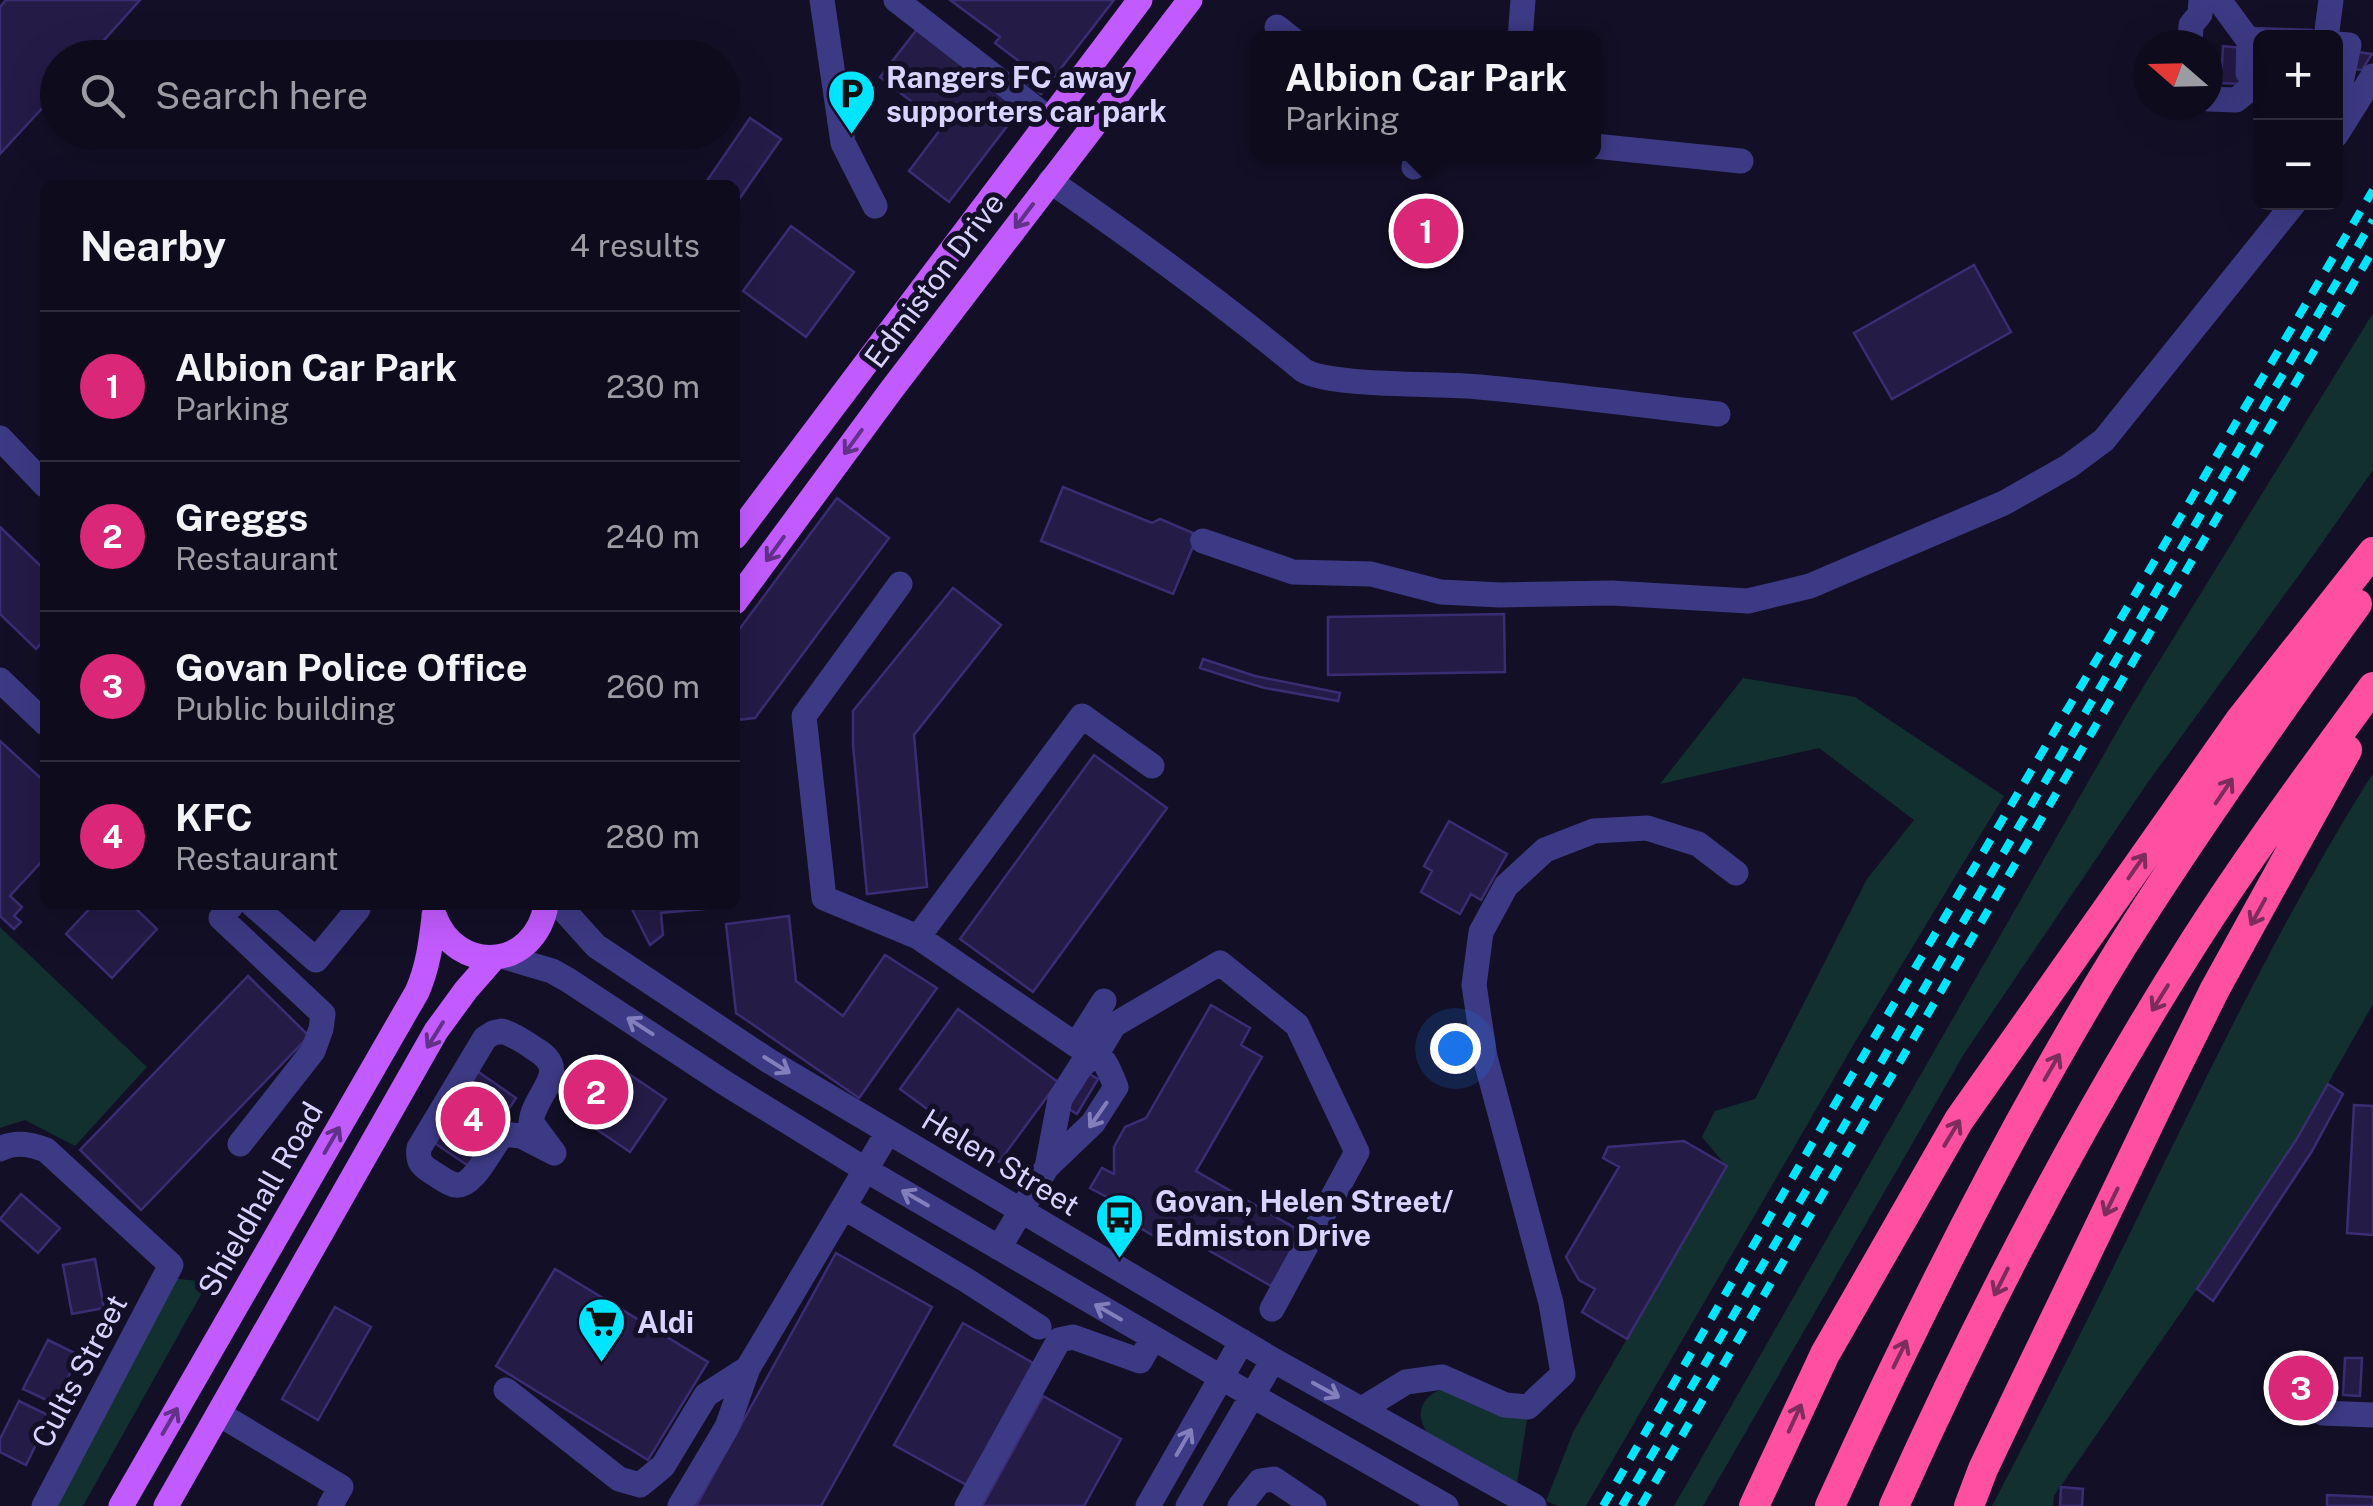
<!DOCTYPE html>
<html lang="en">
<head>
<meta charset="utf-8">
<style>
	:root { --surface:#0e0b1c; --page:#1c1929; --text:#f1f3f6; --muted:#9b9ba3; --line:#2e2b3b; --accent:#db2777 }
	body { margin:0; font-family:"Public Sans",sans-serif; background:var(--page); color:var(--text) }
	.controls { position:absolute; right:30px; top:30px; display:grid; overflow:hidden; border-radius:15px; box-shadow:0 10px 40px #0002 }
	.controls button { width:90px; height:90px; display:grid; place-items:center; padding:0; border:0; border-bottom:2px solid var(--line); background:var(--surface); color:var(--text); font:50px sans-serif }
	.compass { position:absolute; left:2133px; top:30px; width:90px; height:90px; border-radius:50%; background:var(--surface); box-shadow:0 10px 40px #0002; rotate:290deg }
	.you { position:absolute; left:1455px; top:1048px; width:35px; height:35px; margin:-25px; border:8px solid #fff; border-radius:50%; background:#1a73e8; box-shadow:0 0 0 15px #1a73e833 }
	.badge { display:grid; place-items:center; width:65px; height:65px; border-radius:50%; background:var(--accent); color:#fff; font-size:32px; font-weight:700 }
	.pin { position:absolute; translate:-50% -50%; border:5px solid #fff; box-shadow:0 2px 10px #0006 }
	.popup { position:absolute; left:1251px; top:31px; width:350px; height:130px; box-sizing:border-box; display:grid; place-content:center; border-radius:15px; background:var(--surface); filter:drop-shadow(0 2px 8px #0005); font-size:32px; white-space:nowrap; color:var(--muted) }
	.popup b { font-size:38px; color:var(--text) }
	.popup::after { content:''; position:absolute; left:50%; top:100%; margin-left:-20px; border:20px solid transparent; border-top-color:var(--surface) }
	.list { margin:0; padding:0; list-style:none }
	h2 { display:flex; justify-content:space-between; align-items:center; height:130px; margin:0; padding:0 40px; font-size:42px }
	h2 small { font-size:32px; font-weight:400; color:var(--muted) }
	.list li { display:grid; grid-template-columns:65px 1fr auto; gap:30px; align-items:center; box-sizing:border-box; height:150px; padding:0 40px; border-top:2px solid var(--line) }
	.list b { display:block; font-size:38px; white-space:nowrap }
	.list p { margin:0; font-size:32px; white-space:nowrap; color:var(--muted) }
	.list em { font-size:32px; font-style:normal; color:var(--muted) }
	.icon { flex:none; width:55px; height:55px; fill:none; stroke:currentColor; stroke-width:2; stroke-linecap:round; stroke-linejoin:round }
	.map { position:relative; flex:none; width:2373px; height:1506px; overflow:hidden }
	.search { position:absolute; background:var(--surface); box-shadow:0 10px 40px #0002; left:40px; top:40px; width:700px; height:110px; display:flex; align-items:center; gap:25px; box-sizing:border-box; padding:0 35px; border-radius:55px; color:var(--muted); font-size:38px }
	.panel { position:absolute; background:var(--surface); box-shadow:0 10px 40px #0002; left:40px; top:180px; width:700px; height:730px; border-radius:15px }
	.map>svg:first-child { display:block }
</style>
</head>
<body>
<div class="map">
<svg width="2373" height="1506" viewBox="0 0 2373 1506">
	<rect width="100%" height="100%" fill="#130f26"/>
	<path fill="#12302f" d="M2373,313V470L2315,553L2146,785L1964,1054L1703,1506H1674L2131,707Z
		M1743,678L1855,697L2004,796L1858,1037L1586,1506H1558L1546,1501L1574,1430L1727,1167L1702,1137L1715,1111L1755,1099L1867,879L1914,820L1819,748L1660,784Z
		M2373,773V1004L2296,1140L2197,1289L2054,1496L2053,1506H1992C2040,1414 2087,1322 2132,1229C2207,1075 2282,918 2373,773Z
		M0,927L147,1067L75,1146L25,1120L0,1128Z
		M169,1278L208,1282L83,1506H57Z
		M1442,1389L1527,1419L1517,1484L1429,1435C1414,1416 1420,1397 1442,1389Z"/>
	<path fill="#241b47" stroke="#3b2d73" stroke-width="2.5" d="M6,0H140L88,58H58V91L0,154V7Z
		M950,0H1114L1041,94L1012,72L1020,62L995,43L1000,37Z
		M918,28L1021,108L949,202L909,171L943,126L880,77Z
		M2255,28L2312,30L2311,38H2260V85L2221,83L2223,46L2253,49Z
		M2357,52L2372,54L2362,70L2353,69Z
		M750,118L781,139L735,205V185H704Z
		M791,226L854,272L806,337L743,291Z
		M1974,265L2011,332L1892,399L1854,333Z
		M1063,487L1152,523L1160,519L1193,533L1191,540L1195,542L1173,594L1041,541Z
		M837,498L889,538L755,718L735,720V635Z
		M0,527L45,570V639L36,649L0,614Z
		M953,588L1001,625L914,735L927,887L867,894L853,745V711Z
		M1504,614L1505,672L1328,675V617Z
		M1203,659L1255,676L1340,693L1338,701L1265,688L1234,679L1200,668Z
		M0,741L45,782V858L10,896L22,907L14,916L21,922L14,929L0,916Z
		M1094,755L1167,808L1033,992L960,939Z
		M1449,821L1507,854L1481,900L1471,894L1460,914L1421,892L1432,871L1424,866Z
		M93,905H132L157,929L112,978L66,934Z
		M630,905H714V908L661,913L663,935L650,945Z
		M789,916L796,981L843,1016L885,955L937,988L859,1098L736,1013L726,924Z
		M248,976L309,1036L141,1210L80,1150Z
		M1211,1005L1250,1028L1241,1045L1262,1057L1196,1171L1302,1232L1271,1286L1168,1227L1161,1240L1107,1209L1112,1200L1090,1188L1102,1168L1114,1174V1147L1125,1127L1146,1118Z
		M958,1009L1058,1082L999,1162L900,1089Z
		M601,1055L666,1099L630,1152L565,1108Z
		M477,1071L516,1098L470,1167L430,1140Z
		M1084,1071L1098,1079L1077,1114L1064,1106Z
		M2328,1084L2343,1094L2312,1151L2213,1301L2197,1289L2296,1140Z
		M2354,1105L2373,1106V1235L2347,1233Z
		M1684,1141L1727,1166L1627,1339L1582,1312L1595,1289L1579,1280L1566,1257L1619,1167L1603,1158L1608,1147Z
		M21,1194L60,1228L38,1253L0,1219Z
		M836,1253L932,1307L821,1506H696Z
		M95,1259L104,1308L72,1314L63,1265Z
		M555,1269L708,1362L648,1460L496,1366Z
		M335,1307L371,1327L318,1420L282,1399Z
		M963,1323L1040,1367L972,1488L894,1445Z
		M48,1340L79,1355L55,1404L23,1389Z
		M2345,1358H2362L2360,1396L2343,1395Z
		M1043,1396L1121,1439L1084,1506H982Z
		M19,1401L50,1416L26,1465L0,1452V1439Z
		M2061,1487L2083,1489L2082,1506H2060Z
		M2327,1495L2373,1497V1506H2327Z"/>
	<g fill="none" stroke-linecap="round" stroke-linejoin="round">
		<path stroke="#3d3a85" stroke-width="25" d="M822,0L843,143L875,206
			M896,0L1049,119
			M2219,0L2249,41H2260
			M1277,27L1292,39
			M2326,38L2331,0
			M1520,39L1523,0
			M2249,41L2248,73L2260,74
			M2336,44L2349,45L2339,92H2336
			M2190,45L2191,25L2200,14L2201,0
			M2208,99L2236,100L2246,92
			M2336,135L2373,76
			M1594,146L1741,161
			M1414,167L1417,154
			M1050,181C1137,241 1222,303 1303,370C1329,387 1442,383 1479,387C1559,394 1638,405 1718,414
			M0,438L45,485
			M1203,541L1293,572L1371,574L1441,592L1500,595L1612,593L1748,601L1810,586L2004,503L2069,466L2104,440L2295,202
			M900,584L804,716L824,898L918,937L1076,1045C1105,1054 1105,1061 1116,1087L1093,1123L1047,1167L999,1248
			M0,680L45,723
			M232,905L221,918L323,1014L321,1029L313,1051L240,1144
			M253,905L316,960L358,909
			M559,905L596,946L769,1061L1273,1360L1534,1506
			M918,937L1082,716L1152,766
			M505,957L552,971L568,980L728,1085L866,1170L1253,1396L1446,1506
			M502,1031C515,1035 526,1043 538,1051C571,1072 534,1094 531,1122L554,1153L521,1136L503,1134C491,1147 474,1188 455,1185C447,1183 440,1177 433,1173C422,1166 417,1162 419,1148L485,1038L493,1033Z
			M1076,1045L1104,1001
			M0,1149C15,1141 30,1144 46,1150L171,1265L44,1506
			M1047,1167L1060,1099L1081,1066L1098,1052L1114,1025L1220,963L1297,1025L1357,1152L1272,1309
			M845,1208L966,1280L1039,1327
			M506,1390L619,1479L640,1485L663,1466L706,1395L748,1368
			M1362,1409L1406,1382L1442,1377L1505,1405L1528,1407L1563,1374L1551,1303L1485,1057L1474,985L1481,932L1506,886L1545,850L1594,831L1647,828L1698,844L1736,873
			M2323,1413L2373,1415
			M219,1414L341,1487L330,1506
			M680,1506L727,1427L748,1368L888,1132
			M967,1506L1059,1340L1073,1337L1140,1361L1153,1338
			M1148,1506L1242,1341
			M1188,1506L1273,1360
			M1240,1506L1260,1481L1274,1479L1314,1506"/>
		<path stroke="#c25bff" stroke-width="25" d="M735,537L1140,0
			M735,602L892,389L1190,0
			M434,915C456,976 535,970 546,905
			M121,1506L417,992C428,967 431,943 434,917
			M166,1506L436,1031L466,990L494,958"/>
		<path stroke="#ff4fa3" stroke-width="30" d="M1754,1506L1825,1354L1959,1120L2241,719L2373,552
			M1830,1506C1917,1314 2011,1127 2121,948C2195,830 2275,717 2357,604
			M1894,1506C1981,1312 2080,1122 2194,942C2250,854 2312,771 2373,687
			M1969,1506L1983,1469L2015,1402L2171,1078L2215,989L2347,750"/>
		<path stroke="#00e5ff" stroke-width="8" stroke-dasharray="15 12" stroke-linecap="butt" d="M1603,1506L1828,1116L2373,190
			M1622,1506L2373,220
			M1641,1506L2373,250"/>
	</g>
	<defs><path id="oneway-shaft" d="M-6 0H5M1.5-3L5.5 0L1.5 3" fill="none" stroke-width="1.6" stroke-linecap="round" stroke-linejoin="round" transform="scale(2.5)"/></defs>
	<g stroke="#623188">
		<use href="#oneway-shaft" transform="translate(1024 216) rotate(127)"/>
		<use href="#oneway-shaft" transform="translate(853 442) rotate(126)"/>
		<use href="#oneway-shaft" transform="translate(775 549) rotate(126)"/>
		<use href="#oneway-shaft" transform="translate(435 1035) rotate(122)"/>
		<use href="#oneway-shaft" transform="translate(332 1140) rotate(-60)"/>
		<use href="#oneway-shaft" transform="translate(170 1421) rotate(-60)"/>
	</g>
	<g stroke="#7d2c5e">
		<use href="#oneway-shaft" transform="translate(2224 791) rotate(-56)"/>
		<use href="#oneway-shaft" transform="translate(2137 866) rotate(-55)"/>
		<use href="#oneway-shaft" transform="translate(2258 912) rotate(119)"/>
		<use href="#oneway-shaft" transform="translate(2160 998) rotate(122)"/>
		<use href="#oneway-shaft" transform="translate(2052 1067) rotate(-60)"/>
		<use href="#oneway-shaft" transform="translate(1952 1133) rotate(-59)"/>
		<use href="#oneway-shaft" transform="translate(2111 1202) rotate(116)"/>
		<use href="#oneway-shaft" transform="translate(2001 1282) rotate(117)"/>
		<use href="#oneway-shaft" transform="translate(1900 1354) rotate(-64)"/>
		<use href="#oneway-shaft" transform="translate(1795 1418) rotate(-65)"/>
	</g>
	<g stroke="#837fbc">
		<use href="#oneway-shaft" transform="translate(640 1026) rotate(-147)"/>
		<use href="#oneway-shaft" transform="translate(777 1065) rotate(32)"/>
		<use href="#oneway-shaft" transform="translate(1098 1115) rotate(125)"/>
		<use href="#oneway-shaft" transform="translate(915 1198) rotate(-150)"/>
		<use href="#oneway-shaft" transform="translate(1108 1312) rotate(-150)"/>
		<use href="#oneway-shaft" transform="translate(1326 1390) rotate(29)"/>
		<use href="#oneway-shaft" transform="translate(1184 1442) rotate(-60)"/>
	</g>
	<defs>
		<symbol id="parking-pin" viewBox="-11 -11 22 30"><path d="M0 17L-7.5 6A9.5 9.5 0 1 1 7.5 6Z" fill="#00e5ff" stroke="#130f26"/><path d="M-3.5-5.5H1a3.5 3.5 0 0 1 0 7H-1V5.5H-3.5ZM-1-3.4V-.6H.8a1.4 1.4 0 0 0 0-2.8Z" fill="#111"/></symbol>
		<symbol id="bus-pin" viewBox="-11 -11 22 30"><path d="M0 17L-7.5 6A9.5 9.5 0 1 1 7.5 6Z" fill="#00e5ff" stroke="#130f26"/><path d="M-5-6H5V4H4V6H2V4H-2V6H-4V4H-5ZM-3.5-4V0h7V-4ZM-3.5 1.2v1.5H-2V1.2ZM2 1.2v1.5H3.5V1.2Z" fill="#111"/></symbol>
		<symbol id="supermarket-pin" viewBox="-11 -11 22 30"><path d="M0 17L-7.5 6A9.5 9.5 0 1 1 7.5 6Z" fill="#00e5ff" stroke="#130f26"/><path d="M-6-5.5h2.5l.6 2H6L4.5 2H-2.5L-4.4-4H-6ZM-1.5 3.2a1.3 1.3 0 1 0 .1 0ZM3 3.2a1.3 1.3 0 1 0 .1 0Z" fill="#111"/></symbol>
	</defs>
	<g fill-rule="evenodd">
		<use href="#parking-pin" x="824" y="66" width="55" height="75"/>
		<use href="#bus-pin" x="1092" y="1190" width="55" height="75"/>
		<use href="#supermarket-pin" x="574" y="1294" width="55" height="75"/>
	</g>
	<g text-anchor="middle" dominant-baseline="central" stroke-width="10" stroke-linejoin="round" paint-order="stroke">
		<g font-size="30" font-weight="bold" fill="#d9d4ff" stroke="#130f26" text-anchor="start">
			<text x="886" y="77">Rangers FC away<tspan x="886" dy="34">supporters car park</tspan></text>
			<text x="1155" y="1201">Govan, Helen Street/<tspan x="1155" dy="34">Edmiston Drive</tspan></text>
			<text x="637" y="1322">Aldi</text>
		</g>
		<g font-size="30" fill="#d9d4ff" stroke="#130f26">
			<text transform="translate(934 280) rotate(-53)">Edmiston Drive</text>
			<text transform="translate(1001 1162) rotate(31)">Helen Street</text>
			<text transform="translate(260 1199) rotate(-60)">Shieldhall Road</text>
			<text transform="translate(79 1371) rotate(-62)">Cults Street</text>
		</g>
	</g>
</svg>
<div class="controls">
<button>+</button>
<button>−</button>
</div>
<svg class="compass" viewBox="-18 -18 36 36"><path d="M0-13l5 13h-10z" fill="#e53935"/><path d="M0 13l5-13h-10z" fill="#9b9ba3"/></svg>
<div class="you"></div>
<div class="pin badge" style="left:1426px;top:231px">1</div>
<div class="popup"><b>Albion Car Park</b>Parking</div>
<div class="pin badge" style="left:596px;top:1092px">2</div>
<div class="pin badge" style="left:2301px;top:1388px">3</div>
<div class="pin badge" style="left:473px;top:1119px">4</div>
<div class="search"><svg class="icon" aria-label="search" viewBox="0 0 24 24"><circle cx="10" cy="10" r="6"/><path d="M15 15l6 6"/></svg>Search here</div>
<section class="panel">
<h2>Nearby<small>4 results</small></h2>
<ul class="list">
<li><span class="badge">1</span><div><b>Albion Car Park</b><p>Parking</p></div><em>230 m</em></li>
<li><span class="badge">2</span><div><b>Greggs</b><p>Restaurant</p></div><em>240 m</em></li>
<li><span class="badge">3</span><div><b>Govan Police Office</b><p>Public building</p></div><em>260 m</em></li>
<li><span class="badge">4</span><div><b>KFC</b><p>Restaurant</p></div><em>280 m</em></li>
</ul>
</section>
</div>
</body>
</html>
